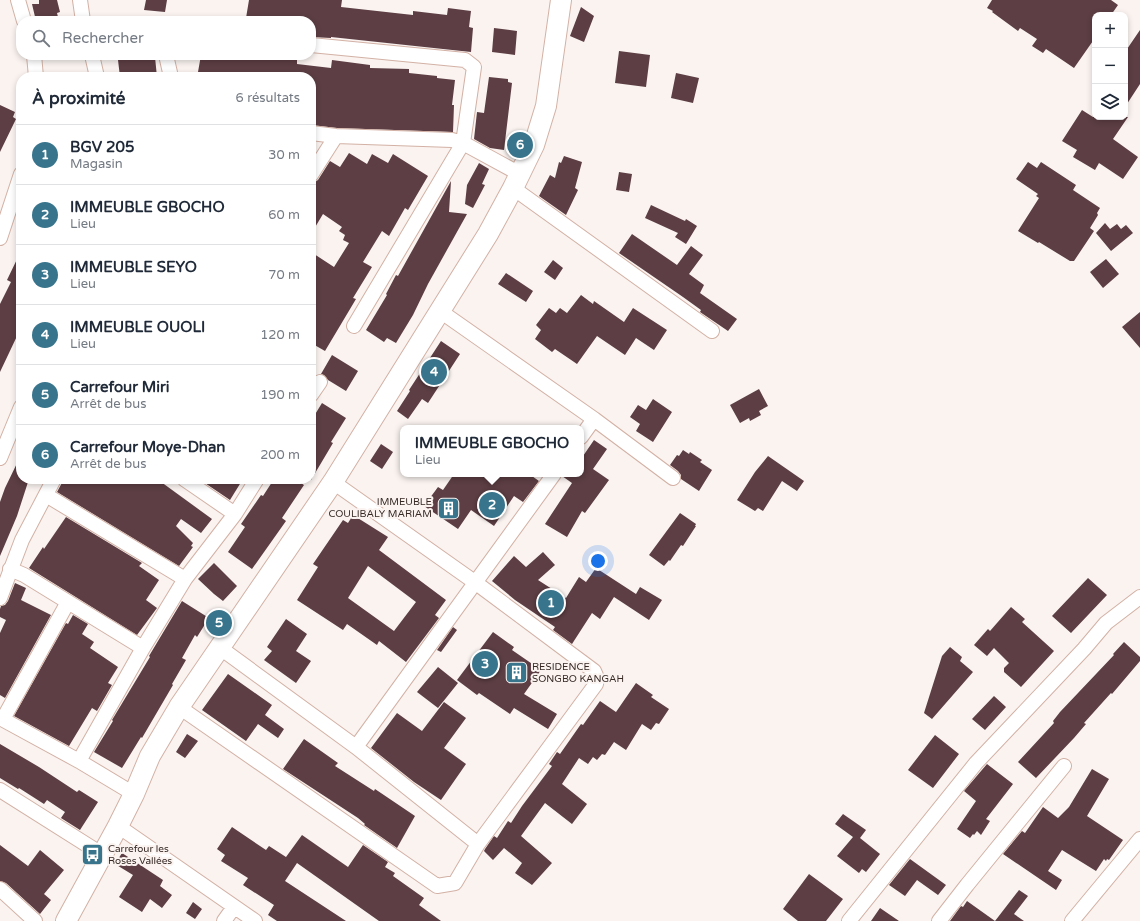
<!DOCTYPE html>
<html lang="fr">
<head>
<meta charset="utf-8">
<style>
	:root { --surface:#fff; --page:#f2f2f3; --text:#1f2937; --muted:#747a83; --line:#e0e1e3; --accent:#38748b }
	body { margin:0; font-family:"Varela Round",sans-serif; background:var(--page); color:var(--text) }
	.controls { position:absolute; right:12px; top:12px; display:grid; overflow:hidden; border-radius:8px; box-shadow:0 2px 6px #0003 }
	.controls button { width:36px; height:36px; display:grid; place-items:center; padding:0; border:0; border-bottom:1px solid var(--line); background:var(--surface); color:var(--text); font:20px sans-serif }
	.you { position:absolute; left:598px; top:561px; width:14px; height:14px; margin:-10px; border:3px solid #fff; border-radius:50%; background:#1a73e8; box-shadow:0 0 0 6px #1a73e833 }
	.badge { display:grid; place-items:center; width:26px; height:26px; border-radius:50%; background:var(--accent); color:#fff; font-size:13px; font-weight:700 }
	.pin { position:absolute; translate:-50% -50%; border:2px solid #fff; box-shadow:0 1px 4px #0006 }
	.popup { position:absolute; left:400px; top:425px; width:184px; height:52px; box-sizing:border-box; display:grid; place-content:center; border-radius:8px; background:var(--surface); filter:drop-shadow(0 1px 3px #0005); font-size:13px; white-space:nowrap; color:var(--muted) }
	.popup b { font-size:15px; color:var(--text) }
	.popup::after { content:''; position:absolute; left:50%; top:100%; margin-left:-8px; border:8px solid transparent; border-top-color:var(--surface) }
	.list { margin:0; padding:0; list-style:none }
	h2 { display:flex; justify-content:space-between; align-items:center; height:52px; margin:0; padding:0 16px; font-size:17px }
	h2 small { font-size:13px; font-weight:400; color:var(--muted) }
	.list li { display:grid; grid-template-columns:26px 1fr auto; gap:12px; align-items:center; box-sizing:border-box; height:60px; padding:0 16px; border-top:1px solid var(--line) }
	.list b { display:block; font-size:15px; white-space:nowrap }
	.list p { margin:0; font-size:13px; white-space:nowrap; color:var(--muted) }
	.list em { font-size:13px; font-style:normal; color:var(--muted) }
	.icon { flex:none; width:22px; height:22px; fill:none; stroke:currentColor; stroke-width:2; stroke-linecap:round; stroke-linejoin:round }
	.map { position:relative; flex:none; width:1140px; height:921px; overflow:hidden }
	.search { position:absolute; background:var(--surface); box-shadow:0 2px 6px #0003; left:16px; top:16px; width:300px; height:44px; display:flex; align-items:center; gap:10px; box-sizing:border-box; padding:0 14px; border-radius:16px; color:var(--muted); font-size:15px }
	.panel { position:absolute; background:var(--surface); box-shadow:0 2px 6px #0003; left:16px; top:72px; width:300px; height:412px; border-radius:16px }
	.map>svg:first-child { display:block }
</style>
</head>
<body>
<div class="map">
<svg width="1140" height="921" viewBox="0 0 1140 921">
	<rect width="100%" height="100%" fill="#faf3f0"/>
	<path fill="#5c3e44" fill-rule="evenodd" d="M39,0H57L60,12L57,13L59,21H36L32,4H39Z
		M146,0H167L165,12L144,10Z
		M249,0H342L341,7L413,15V11L447,15L448,8L471,11L469,27L473,28L471,52L331,37V38L311,37V21H274L246,18Z
		M992,0H1111L1118,5L1111,15H1095V38L1074,68L1046,49L1043,53L1032,46L1037,39L1020,28L1018,31L992,12L993,11L987,8Z
		M581,7L594,16L584,42L570,36Z
		M494,28L517,31L515,55L492,52Z
		M1140,30V84L1125,107V52Z
		M619,51L650,55L646,87L615,83Z
		M201,55H258L297,59V64L331,68L332,60L370,65V68L409,69V73L437,76V78L455,80L452,105H454L453,132L337,128L311,125V77H201V72H198Z
		M155,57L157,77H120L118,60Z
		M676,73L699,78L693,103L671,98Z
		M489,77L508,79V82L512,83L504,150L490,148L474,139L477,112L484,113Z
		M0,105L15,112L13,117L16,119L0,152Z
		M1082,110L1093,117H1128L1113,139L1138,157L1123,179L1099,163L1095,170L1073,157L1077,150L1062,141Z
		M349,153L367,164L372,154L388,163L393,154L428,176L408,210L405,208L389,236L382,231L363,262L372,267L353,298L356,299L325,351L311,343V252L334,267L349,243L343,240L345,235L339,231L342,227L323,214L311,234V183L315,182L318,180L330,161L340,167Z
		M564,156L582,162L575,188L578,190L566,215L539,196L550,175L555,178L559,162L561,163Z
		M1028,162L1037,168L1041,162L1076,185L1073,190L1100,208L1097,213L1098,215L1090,228L1094,231L1074,261H1070L1039,242L1038,243L1018,231L1039,198L1036,196L1038,194L1016,179Z
		M479,163L489,169L482,184L485,185L473,208L465,204L467,185Z
		M619,172L632,174L629,192L616,190Z
		M451,181L449,212L467,214L428,284L413,315L396,343L387,338L384,342L366,330L387,295L386,294L396,275L398,276Z
		M651,205L685,221L686,219L697,226L686,244L675,237L678,233L645,218Z
		M1105,223L1110,229L1117,224L1121,229L1126,225L1133,233L1111,251L1096,233Z
		M632,234L677,265L691,246L703,255L689,274L704,285L700,293L737,319L728,331L700,312L701,310L683,297L619,253Z
		M21,251V325L17,334H18L0,372V304L11,282L7,280Z
		M1106,259L1119,274L1103,288L1090,272Z
		M553,260L563,268L555,280L544,272Z
		M506,273L533,291L526,302L498,284Z
		M581,295L593,304L594,301L624,322L633,308L667,330L654,350L636,338L625,355L597,336L577,364L555,349L552,352L535,339L541,330L536,325L549,308L556,313L560,308L567,313Z
		M1140,312V348L1122,327Z
		M441,341L460,354L428,403L422,399L408,419L397,411L410,391L409,390Z
		M332,355L358,371L346,391L328,380L324,375L321,374Z
		M759,389L768,406L759,411L761,415L750,421L749,418L740,423L730,405Z
		M653,399L672,412L653,442L636,431L640,424L630,417L638,405L646,410Z
		M322,403L346,418L331,442L333,443L311,480V421Z
		M594,440L607,449L593,469L609,480L585,513L582,511L567,537L545,524L572,483L562,476V474H581V459Z
		M381,444L393,452L382,469L370,461Z
		M683,450L689,454L690,452L702,460L700,462L712,470L699,491L681,479V475L678,471L670,465L677,455L679,456Z
		M21,455V479H29L17,516L0,556V502L5,488Z
		M768,456L804,481L797,491L782,481L763,511L758,508L755,511L737,500L755,472Z
		M454,474H529L539,481L523,502L514,496L494,526L471,510L458,529L424,506L438,487L443,490Z
		M64,479H157L212,519L201,533L181,519L176,526L193,543L191,546L193,547L179,566L57,492Z
		M199,479H243L230,500Z
		M274,479H295L304,485L282,518L286,521L252,569L228,552L245,527L241,524L261,495L263,496Z
		M680,513L696,524L695,526H696L683,546L681,545L670,561L669,560L664,566L649,555Z
		M353,515L388,537L379,550L446,600L435,615L439,618L406,662L379,641L377,645L347,624L343,630L297,600L318,567L313,564L343,520L348,523ZM368,566L416,602L394,631L348,598Z
		M66,517L142,563L139,566L159,580L146,600L157,608L137,635L29,568L43,547L44,549Z
		M543,552L555,565L538,580L566,598L579,577L586,582L596,568L636,594L640,587L662,600L649,620L614,597L600,619L592,613L572,644L553,630L555,627L515,600L492,581L514,556L526,567Z
		M214,563L237,586L223,601L214,594L198,579Z
		M1088,578L1107,595L1071,633L1052,616Z
		M15,583L26,588L21,600L51,615L5,698L0,695V633L6,620L0,617V609L1,606L5,605L8,601Z
		M182,601L209,618L197,637L195,635L182,658L186,660L172,684L173,685L142,738L141,737L122,768L94,752L113,721L112,720L150,657L149,656Z
		M1011,607L1025,619L1022,622L1054,651L1021,687L1004,672V668L1009,663L994,648L987,656L974,645L988,629L990,631Z
		M73,615L88,624L82,634L94,642L90,648L118,667L108,683L112,685L97,711L92,708L69,746L14,716L66,623L68,624Z
		M286,619L307,634L296,651L311,661L296,683L264,660L272,651L267,647Z
		M453,627L457,630L441,652L437,650Z
		M493,632L514,647L512,650L541,670L524,694L557,714L548,729L514,708L510,714L479,693L477,695L457,680Z
		M1124,642L1140,657V661L1112,694L1111,693L1084,723L1086,724L1074,738L1036,778L1018,762L1054,723L1053,721L1060,712L1114,655L1113,654Z
		M950,647L962,657L960,661L973,672L932,719L924,713L942,656Z
		M438,667L458,683L438,708L417,692Z
		M228,674L272,705L265,715L284,729L278,738L258,724L246,741L202,710Z
		M636,683L653,695L651,697L669,709L659,724L656,723L651,730L642,724L626,750L614,742L605,755L602,754L597,760L593,757L588,764L579,758L562,784L587,804L572,824L545,803L521,836L552,863L532,885L515,873L522,863L504,848L493,860L484,851L485,849L494,836L497,838L508,821L511,823L522,806L552,766L549,764L557,752L560,754L581,724L583,725L600,701L616,712Z
		M994,696L1006,707L985,730L972,719Z
		M444,702L466,718L444,748L466,764L441,800L414,782L371,748L397,713L422,731Z
		M187,734L198,741L185,758L176,752Z
		M935,735L959,754L933,788L908,770Z
		M304,739L338,763L335,766L374,791L375,789L415,816L397,848L364,825L365,824L358,818L283,769Z
		M0,744L39,767L77,792L79,790L98,802L80,830L61,818L65,812L47,800L44,804L19,788L18,789L0,778Z
		M987,764L1013,784L986,819L990,821L981,835L977,831L974,835L973,834L970,838L957,829L976,801L964,791Z
		M1092,769L1109,779L1087,816L1123,840L1109,860L1107,859L1106,861L1104,859L1096,871L1062,850L1048,871L1062,880L1056,890L1003,854L1022,831L1025,833L1043,807L1058,818L1069,807Z
		M843,814L866,830L860,838L880,854L866,872L862,869L859,873L837,856L853,837L835,824Z
		M232,827L266,850L269,846L286,857L302,835L348,867L363,845L388,862L385,867L395,873L393,876L424,898L419,905L441,921H379L297,863L285,881L346,921H277L268,915L274,905L243,885L248,878L221,861L225,855L217,849Z
		M0,845L28,866L40,850L64,870L44,894L51,900L40,914L6,883L0,881Z
		M122,853L163,880L160,886L172,895L162,908L150,899L142,912L119,897L133,875L115,864Z
		M910,859L946,885L938,895L917,880L905,896L889,885Z
		M809,874L843,899L826,921H798L783,909Z
		M1019,890L1028,896L1014,914L1024,921H950L961,906L963,907L967,901L995,921Z
		M193,902L202,909L195,919L186,913Z
		M880,908L899,921H871Z"/>
	<g fill="none" stroke-linecap="round" stroke-linejoin="round">
		<defs>
			<path id="street" d="M18,0L24,21
				M80,0L83,21
				M311,45L465,60L474,67L463,143L354,326
				M34,55L36,77
				M92,55L97,77
				M166,55L171,77
				M311,133L336,136L452,140L463,143L520,174
				M311,175L336,136
				M513,188L712,331
				M0,238L21,174
				M440,311L594,419L673,478
				M311,395L320,382
				M581,437L594,419
				M0,458L21,407
				M184,479L235,514
				M46,495L185,579
				M10,569L24,575L143,648
				M0,598L22,540L54,479
				M219,647L356,747L478,844
				M179,707L437,886L455,883L478,844L596,684L597,678L594,671L476,583L333,482
				M0,718L79,761L134,794
				M3,719L68,602
				M356,747L554,474
				M79,761L143,648L185,579L235,514L257,479
				M0,790L103,855
				M118,826L255,921
				M0,889L35,921
				M224,921L234,907
				M849,921L976,763L1084,649L1106,623L1140,597
				M939,921L967,885L1064,766
				M1072,921L1140,839"/>
			<path id="secondary" d="M66,921L118,826L134,794L150,756L179,707L333,482L488,234L513,188L534,145L546,106L561,0"/>
		</defs>
		<use href="#street" stroke="#d3b1a5" stroke-width="16"/>
		<use href="#secondary" stroke="#d3b1a5" stroke-width="22"/>
		<use href="#street" stroke="#fff" stroke-width="14"/>
		<use href="#secondary" stroke="#fff" stroke-width="20"/>
	</g>
	<defs>
		<symbol id="building-square" viewBox="-11 -11 22 22"><rect x="-9" y="-9" width="18" height="18" rx="4" fill="#38748b" stroke="#faf3f0"/><path d="M-4-6H4V6H1V3H-1V6H-4ZM-2.5-4.3h1.7v1.8h-1.7ZM.8-4.3h1.7v1.8H.8ZM-2.5-1h1.7V.8h-1.7ZM.8-1h1.7V.8H.8Z" fill="#fff"/></symbol>
		<symbol id="bus-square" viewBox="-11 -11 22 22"><rect x="-9" y="-9" width="18" height="18" rx="4" fill="#38748b" stroke="#faf3f0"/><path d="M-5-6H5V4H4V6H2V4H-2V6H-4V4H-5ZM-3.5-4V0h7V-4ZM-3.5 1.2v1.5H-2V1.2ZM2 1.2v1.5H3.5V1.2Z" fill="#fff"/></symbol>
	</defs>
	<g fill-rule="evenodd">
		<use href="#building-square" x="436" y="496" width="25" height="25"/>
		<use href="#building-square" x="504" y="660" width="25" height="25"/>
		<use href="#bus-square" x="80" y="842" width="25" height="25"/>
	</g>
	<g text-anchor="middle" dominant-baseline="central" stroke-width="4" stroke-linejoin="round" paint-order="stroke">
		<g font-size="10" fill="#362924" stroke="#faf3f0" text-anchor="start">
			<text x="432" y="502" text-anchor="end">IMMEUBLE<tspan x="432" dy="12">COULIBALY MARIAM</tspan></text>
			<text x="532" y="667">RESIDENCE<tspan x="532" dy="12">SONGBO KANGAH</tspan></text>
			<text x="108" y="849">Carrefour les<tspan x="108" dy="12">Roses Vallées</tspan></text>
		</g>
	</g>
</svg>
<div class="controls">
<button>+</button>
<button>−</button>
<button><svg class="icon" aria-label="layers" viewBox="0 0 24 24"><path d="M12 4l9 5-9 5-9-5zM3 14l9 5 9-5"/></svg></button>
</div>
<div class="you"></div>
<div class="pin badge" style="left:551px;top:603px">1</div>
<div class="pin badge" style="left:492px;top:505px">2</div>
<div class="popup"><b>IMMEUBLE GBOCHO</b>Lieu</div>
<div class="pin badge" style="left:485px;top:664px">3</div>
<div class="pin badge" style="left:434px;top:372px">4</div>
<div class="pin badge" style="left:219px;top:623px">5</div>
<div class="pin badge" style="left:520px;top:145px">6</div>
<div class="search"><svg class="icon" aria-label="search" viewBox="0 0 24 24"><circle cx="10" cy="10" r="6"/><path d="M15 15l6 6"/></svg>Rechercher</div>
<section class="panel">
<h2>À proximité<small>6 résultats</small></h2>
<ul class="list">
<li><span class="badge">1</span><div><b>BGV 205</b><p>Magasin</p></div><em>30 m</em></li>
<li><span class="badge">2</span><div><b>IMMEUBLE GBOCHO</b><p>Lieu</p></div><em>60 m</em></li>
<li><span class="badge">3</span><div><b>IMMEUBLE SEYO</b><p>Lieu</p></div><em>70 m</em></li>
<li><span class="badge">4</span><div><b>IMMEUBLE OUOLI</b><p>Lieu</p></div><em>120 m</em></li>
<li><span class="badge">5</span><div><b>Carrefour Miri</b><p>Arrêt de bus</p></div><em>190 m</em></li>
<li><span class="badge">6</span><div><b>Carrefour Moye-Dhan</b><p>Arrêt de bus</p></div><em>200 m</em></li>
</ul>
</section>
</div>
</body>
</html>
